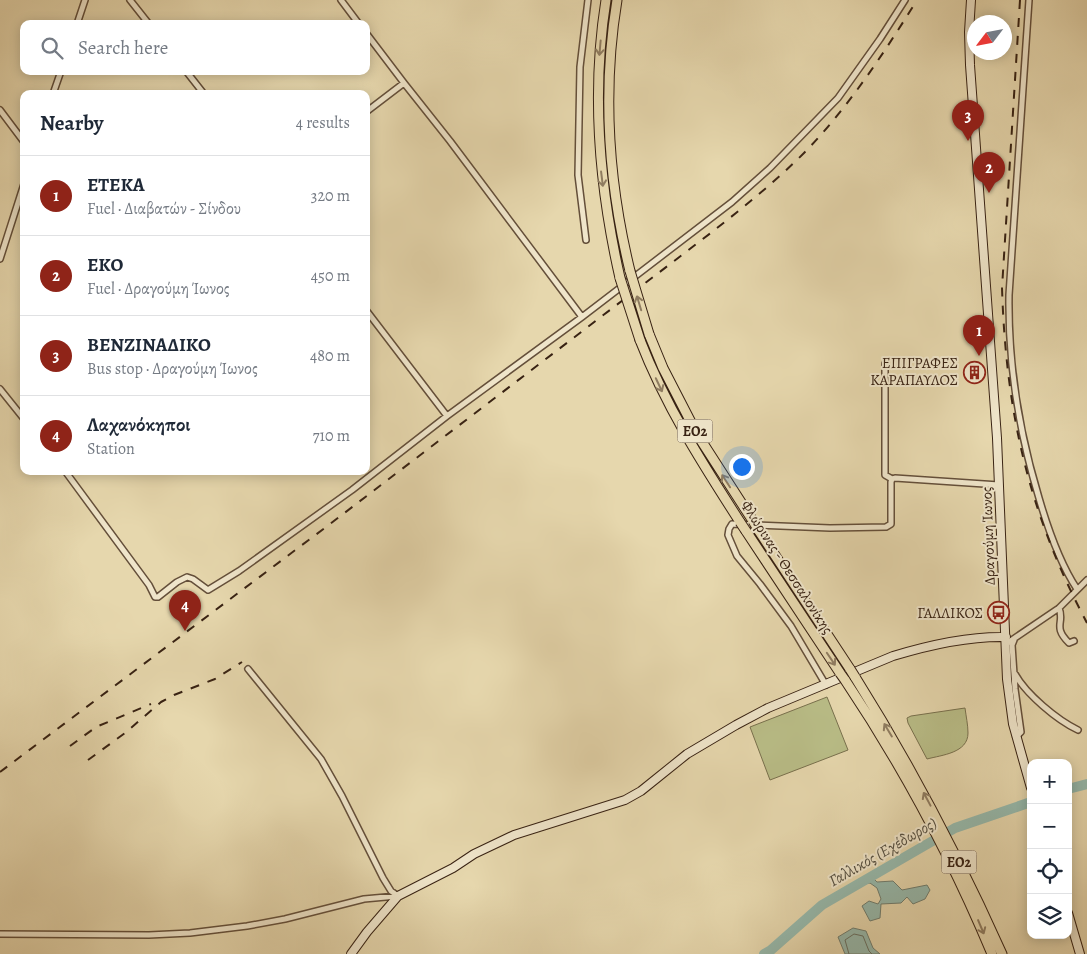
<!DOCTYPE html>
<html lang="en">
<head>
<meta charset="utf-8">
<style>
	:root { --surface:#fff; --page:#f2f2f3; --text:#1f2937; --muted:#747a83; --line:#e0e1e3; --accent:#8f2418 }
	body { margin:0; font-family:Alegreya,serif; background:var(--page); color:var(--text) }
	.controls { position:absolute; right:15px; bottom:15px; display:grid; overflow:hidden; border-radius:10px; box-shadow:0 2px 12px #0003 }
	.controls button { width:45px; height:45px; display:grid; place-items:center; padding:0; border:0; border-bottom:1px solid var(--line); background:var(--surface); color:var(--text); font:25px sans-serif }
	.compass { position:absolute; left:967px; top:15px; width:45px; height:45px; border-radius:50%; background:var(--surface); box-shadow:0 2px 12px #0003; rotate:238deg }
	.you { position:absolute; left:741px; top:466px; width:18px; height:18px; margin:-12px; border:4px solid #fff; border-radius:50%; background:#1a73e8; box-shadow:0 0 0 8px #1a73e833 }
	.badge { display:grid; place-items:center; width:32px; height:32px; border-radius:50%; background:var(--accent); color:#fff; font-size:16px; font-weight:700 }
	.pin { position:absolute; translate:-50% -41px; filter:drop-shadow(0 1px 2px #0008) }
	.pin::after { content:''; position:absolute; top:26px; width:18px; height:15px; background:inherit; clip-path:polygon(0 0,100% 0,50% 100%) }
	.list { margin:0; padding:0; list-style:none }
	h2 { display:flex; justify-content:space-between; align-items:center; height:65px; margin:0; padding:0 20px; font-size:21px }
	h2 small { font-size:16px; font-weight:400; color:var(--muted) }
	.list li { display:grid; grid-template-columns:32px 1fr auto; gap:15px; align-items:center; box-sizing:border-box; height:80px; padding:0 20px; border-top:1px solid var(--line) }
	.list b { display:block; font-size:19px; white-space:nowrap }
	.list p { margin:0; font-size:16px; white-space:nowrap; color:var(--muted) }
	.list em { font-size:16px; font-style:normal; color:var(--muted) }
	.icon { flex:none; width:28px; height:28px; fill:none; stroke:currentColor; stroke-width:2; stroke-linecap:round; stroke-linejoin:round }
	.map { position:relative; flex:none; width:1087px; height:954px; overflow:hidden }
	.search { position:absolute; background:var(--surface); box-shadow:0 2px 12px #0003; left:20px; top:20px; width:350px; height:55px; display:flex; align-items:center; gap:12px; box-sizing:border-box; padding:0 18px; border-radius:10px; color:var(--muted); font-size:19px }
	.panel { position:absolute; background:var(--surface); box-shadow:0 2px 12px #0003; left:20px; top:90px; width:350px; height:385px; border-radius:10px }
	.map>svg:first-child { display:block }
</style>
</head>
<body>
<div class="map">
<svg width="1087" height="954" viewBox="0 0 1087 954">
	<rect width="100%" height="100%" fill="#e6d7ad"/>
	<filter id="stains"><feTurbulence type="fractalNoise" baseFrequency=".004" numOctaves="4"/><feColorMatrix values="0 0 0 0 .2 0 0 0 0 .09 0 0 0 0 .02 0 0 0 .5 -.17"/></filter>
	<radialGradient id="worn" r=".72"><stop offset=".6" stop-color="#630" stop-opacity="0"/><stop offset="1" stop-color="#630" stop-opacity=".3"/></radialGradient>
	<path fill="#b9bd87" stroke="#78704d" d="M827,697L848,750L770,780L750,727Z
		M965,708C966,716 968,725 968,733C968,753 942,755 927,759L908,723L907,718L911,716Z"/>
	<path fill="#96b9ac" stroke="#707d6f" d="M874,879L877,882L893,881L902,890L927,885L930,890L925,899L913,904L907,897L901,903L881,904L880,918L870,921L862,906L869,901L878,904L881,899L877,888L870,883L854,886Z
		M853,928L866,931L873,948L880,954H845L838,937Z"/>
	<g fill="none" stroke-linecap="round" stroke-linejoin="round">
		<path stroke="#676e60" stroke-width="1" d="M849,954L845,940L854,934L863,936L869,951L872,954"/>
		<path stroke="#96b9ac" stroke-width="10" d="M1068,789L1087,784
			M764,954L771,950L822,905L955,828L1031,802"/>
		<defs>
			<path id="street" d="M130,0L149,24
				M341,0L359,24
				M1029,0L1009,295C1008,364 1019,432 1039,498C1048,529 1059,562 1077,589
				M77,24L85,0
				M366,33L404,83L450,141L582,317
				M186,71L204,94
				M53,94L61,71
				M0,110L24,142
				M366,112L404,83
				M586,240L578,175L580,67L588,0
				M0,259L24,184
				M366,310L447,416
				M885,364V475L892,479L895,478L999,485
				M0,389L24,419
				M65,471L149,585L155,597H158L177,582L187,577L193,579L208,590L239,571L352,490L447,416L582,317L732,202L770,168L838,98L880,39L905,0
				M1059,608C1065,623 1052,626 1069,643L1074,641
				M1014,640L1012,645L1015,689L1021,732L1016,737
				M1006,644L1059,608L1087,580
				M248,669L321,759L342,796L383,878L391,891L398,896
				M1015,674C1026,694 1057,720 1078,730
				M826,685L791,626L760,584L737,556L728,535L729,529L732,524L830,528L886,527L891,524V482L892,479
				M0,934L149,935L190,933L247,926L285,919L364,899L397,896"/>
			<path id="secondary" d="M971,0L969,32L970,65L997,438L1007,679L1013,724L1031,788
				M1068,913L1080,954
				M351,954L367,932L398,896L453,868L474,854L514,835L625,800L641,791L687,754L736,725L768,708L893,656C929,645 967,636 1006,637"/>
			<path id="primary" d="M606,0C591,94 599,186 620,278
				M617,0C602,91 608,181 630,271
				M649,334L663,368L697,434L753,521
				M640,340C665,405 702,463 740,522
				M746,531L840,673
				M759,531L850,669
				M855,677C911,766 959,858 1002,954
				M845,680C904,768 951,856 992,954"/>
		</defs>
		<use href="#street" stroke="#644f3a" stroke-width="8"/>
		<use href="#secondary" stroke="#382213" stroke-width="10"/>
		<use href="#primary" stroke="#382213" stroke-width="11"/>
		<use href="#street" stroke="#efe5ca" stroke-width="5"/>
		<use href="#secondary" stroke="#efe5ca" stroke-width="8"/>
		<use href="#primary" stroke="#e6d7ad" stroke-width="9"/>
		<path stroke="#382213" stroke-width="2" stroke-dasharray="9 9" stroke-linecap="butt" d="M1020,0L1002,288C1006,412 1028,512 1087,623
			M70,746L96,727L151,704
			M88,760L125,733L161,702L174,695L215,679L242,662
			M0,772L330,524L712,232C744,207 776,181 804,153C848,108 884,53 917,0"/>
		<defs>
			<path id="primary-bridge" d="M630,271L649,334
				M620,278L640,340
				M753,521L759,531
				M740,522L746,531
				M850,669L855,677
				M840,673L845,680"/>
		</defs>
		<use href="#primary-bridge" stroke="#382213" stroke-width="11" stroke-linecap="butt"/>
		<use href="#primary-bridge" stroke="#e6d7ad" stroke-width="9"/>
	</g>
	<defs><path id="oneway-shaft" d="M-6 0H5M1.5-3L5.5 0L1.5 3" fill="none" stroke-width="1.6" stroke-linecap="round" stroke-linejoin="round" transform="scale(1.25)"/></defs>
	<g stroke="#8f7c60">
		<use href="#oneway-shaft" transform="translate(600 48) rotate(95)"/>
		<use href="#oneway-shaft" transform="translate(602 179) rotate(83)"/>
		<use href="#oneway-shaft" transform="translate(639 303) rotate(-107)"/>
		<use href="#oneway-shaft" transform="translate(659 385) rotate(65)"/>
		<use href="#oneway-shaft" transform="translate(726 481) rotate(-123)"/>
		<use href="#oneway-shaft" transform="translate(831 659) rotate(56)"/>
		<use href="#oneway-shaft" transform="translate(888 730) rotate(-121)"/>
		<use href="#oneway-shaft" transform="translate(927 799) rotate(-118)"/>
		<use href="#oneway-shaft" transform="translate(981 927) rotate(67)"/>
	</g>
	<defs>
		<symbol id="building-ring" viewBox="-11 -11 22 22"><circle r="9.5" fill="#efe5ca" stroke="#8f2418" stroke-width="1.5"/><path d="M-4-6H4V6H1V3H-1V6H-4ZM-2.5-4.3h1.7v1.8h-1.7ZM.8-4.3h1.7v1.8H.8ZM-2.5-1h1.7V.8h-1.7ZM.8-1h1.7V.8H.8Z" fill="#8f2418"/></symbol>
		<symbol id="bus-ring" viewBox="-11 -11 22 22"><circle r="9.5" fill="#efe5ca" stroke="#8f2418" stroke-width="1.5"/><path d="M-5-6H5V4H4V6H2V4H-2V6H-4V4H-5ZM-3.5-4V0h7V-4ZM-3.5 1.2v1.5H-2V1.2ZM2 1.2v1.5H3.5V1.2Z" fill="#8f2418"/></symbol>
	</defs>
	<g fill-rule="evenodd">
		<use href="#building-ring" x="962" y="360" width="25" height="25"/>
		<use href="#bus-ring" x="986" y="600" width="25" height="25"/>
	</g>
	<g text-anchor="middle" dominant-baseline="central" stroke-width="4" stroke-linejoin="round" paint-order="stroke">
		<g fill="#efe5ca" stroke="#6f5c4a" stroke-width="1">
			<rect x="677.5" y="419.5" width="35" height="23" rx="4"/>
			<rect x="941.5" y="850.5" width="35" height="23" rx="4"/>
		</g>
		<g font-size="14" font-weight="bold" fill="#382213">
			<text x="695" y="431">ΕΟ2</text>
			<text x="959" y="862">ΕΟ2</text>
		</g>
		<g font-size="15" fill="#382213" stroke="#efe5ca" text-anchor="end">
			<text x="958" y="363">ΕΠΙΓΡΑΦΕΣ<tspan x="958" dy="17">ΚΑΡΑΠΑΥΛΟΣ</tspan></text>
			<text x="983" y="613">ΓΑΛΛΙΚΟΣ</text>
		</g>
		<g font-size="15" fill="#382213" stroke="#efe5ca">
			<text transform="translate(988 536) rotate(-92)">Δραγούμη Ίωνος</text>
			<text transform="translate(787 567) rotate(57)">Φλώρινας - Θεσσαλονίκης</text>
		</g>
		<g font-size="16" font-style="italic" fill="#544f41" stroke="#efe5ca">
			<text transform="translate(883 852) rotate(-30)">Γαλλικός (Εχέδωρος)</text>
		</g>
	</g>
	<rect width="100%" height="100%" filter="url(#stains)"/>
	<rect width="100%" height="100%" fill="url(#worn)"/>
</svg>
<div class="controls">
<button>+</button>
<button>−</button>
<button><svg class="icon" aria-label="locate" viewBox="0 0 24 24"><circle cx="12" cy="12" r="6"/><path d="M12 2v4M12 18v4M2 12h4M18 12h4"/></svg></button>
<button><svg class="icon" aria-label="layers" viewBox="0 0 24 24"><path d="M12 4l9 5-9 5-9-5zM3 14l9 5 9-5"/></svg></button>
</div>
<svg class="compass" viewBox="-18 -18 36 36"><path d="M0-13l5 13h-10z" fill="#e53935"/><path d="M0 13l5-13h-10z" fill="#747a83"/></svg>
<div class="you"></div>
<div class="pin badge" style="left:979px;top:356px">1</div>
<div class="pin badge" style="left:989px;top:193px">2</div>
<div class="pin badge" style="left:968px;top:141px">3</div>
<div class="pin badge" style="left:185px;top:631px">4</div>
<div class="search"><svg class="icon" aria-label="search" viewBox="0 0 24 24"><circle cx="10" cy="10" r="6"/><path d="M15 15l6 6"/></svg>Search here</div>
<section class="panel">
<h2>Nearby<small>4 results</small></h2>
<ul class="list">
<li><span class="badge">1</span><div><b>ΕΤΕΚΑ</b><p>Fuel · Διαβατών - Σίνδου</p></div><em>320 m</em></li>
<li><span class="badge">2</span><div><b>EKO</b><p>Fuel · Δραγούμη Ίωνος</p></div><em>450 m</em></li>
<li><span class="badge">3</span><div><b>ΒΕΝΖΙΝΑΔΙΚΟ</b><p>Bus stop · Δραγούμη Ίωνος</p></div><em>480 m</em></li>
<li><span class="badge">4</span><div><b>Λαχανόκηποι</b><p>Station</p></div><em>710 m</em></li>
</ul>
</section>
</div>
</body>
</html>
